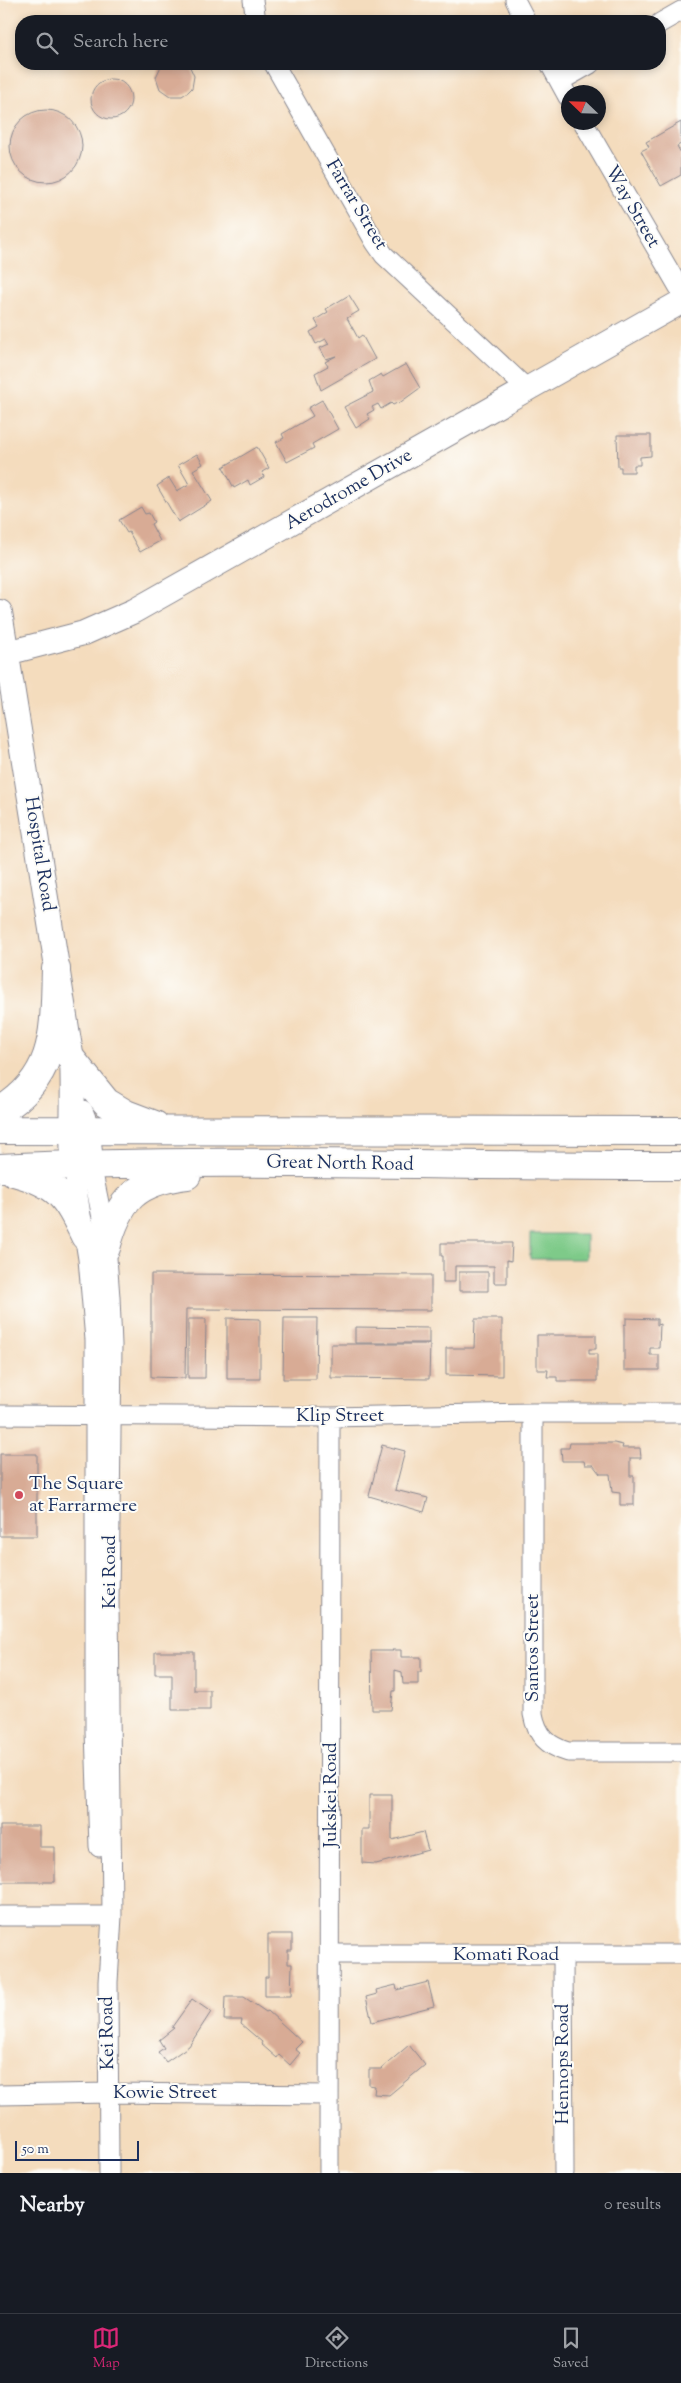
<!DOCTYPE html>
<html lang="en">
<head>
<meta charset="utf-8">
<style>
	:root { --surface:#171b24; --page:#242831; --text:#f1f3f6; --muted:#9ea1a6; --line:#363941; --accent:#db2777 }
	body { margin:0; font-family:"Sorts Mill Goudy",serif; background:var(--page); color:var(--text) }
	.compass { position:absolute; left:561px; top:85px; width:45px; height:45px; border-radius:50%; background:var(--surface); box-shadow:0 2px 8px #0003; rotate:293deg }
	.scale { position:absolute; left:15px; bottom:12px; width:124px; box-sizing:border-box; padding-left:5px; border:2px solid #1b2f5e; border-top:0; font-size:14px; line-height:18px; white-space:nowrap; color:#1b2f5e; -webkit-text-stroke:4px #fdfcf7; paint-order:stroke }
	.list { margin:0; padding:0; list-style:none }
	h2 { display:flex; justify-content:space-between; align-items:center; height:65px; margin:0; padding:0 20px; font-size:21px }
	h2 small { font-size:16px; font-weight:400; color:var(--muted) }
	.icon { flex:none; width:28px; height:28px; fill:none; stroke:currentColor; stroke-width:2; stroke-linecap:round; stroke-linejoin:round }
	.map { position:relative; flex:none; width:681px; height:2173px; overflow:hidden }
	.search { position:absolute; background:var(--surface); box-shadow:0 2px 8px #0003; left:15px; right:15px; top:15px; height:55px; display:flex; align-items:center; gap:12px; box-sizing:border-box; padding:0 18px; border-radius:20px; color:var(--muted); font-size:19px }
	.sheet { height:140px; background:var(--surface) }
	nav { display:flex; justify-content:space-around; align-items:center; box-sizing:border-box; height:70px; border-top:1px solid var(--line); background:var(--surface); font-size:14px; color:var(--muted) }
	nav a { display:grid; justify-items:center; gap:2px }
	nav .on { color:var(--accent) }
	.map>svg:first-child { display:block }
</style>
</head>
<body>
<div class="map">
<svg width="681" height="2173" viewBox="0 0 681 2173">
	<rect width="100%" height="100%" fill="#fdfcf7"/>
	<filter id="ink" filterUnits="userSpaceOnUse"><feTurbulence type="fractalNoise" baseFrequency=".02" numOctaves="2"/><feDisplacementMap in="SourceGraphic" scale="10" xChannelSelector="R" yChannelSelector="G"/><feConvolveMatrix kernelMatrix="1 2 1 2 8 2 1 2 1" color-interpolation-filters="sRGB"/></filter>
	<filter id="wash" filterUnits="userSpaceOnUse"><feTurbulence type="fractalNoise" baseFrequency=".0096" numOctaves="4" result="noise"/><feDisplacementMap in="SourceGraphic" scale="20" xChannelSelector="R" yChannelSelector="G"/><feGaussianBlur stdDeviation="1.12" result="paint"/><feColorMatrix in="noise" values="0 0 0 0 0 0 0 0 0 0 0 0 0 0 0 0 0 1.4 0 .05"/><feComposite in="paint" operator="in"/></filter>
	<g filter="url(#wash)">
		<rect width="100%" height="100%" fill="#f4dcbd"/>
		<path fill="#7eca89" stroke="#4c7c74" d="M530,1234H586V1259H530Z"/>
		<g id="blocks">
			<path fill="#d8ab95" d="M162,64L189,65L194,76L192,88L188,92L182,96H170L160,89L156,77Z
				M91 99a20 20 0 1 1 40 0a20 20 0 1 1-40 0Z
				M10 146a36 36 0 1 1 72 0a36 36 0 1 1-72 0Z
				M681,122V144L677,146L681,153V175L661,186L641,151L649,147L646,142Z
				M349,295L359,311L347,318L358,338L362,335L375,359L321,390L315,373L328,366L325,362L336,356L326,359L320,348L329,344L326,339L316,344L310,332L319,327L315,320L328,312L326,309Z
				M406,364L420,388L398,404L397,403L393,405L391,403L381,409L378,404L372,407L374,410L367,414L370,419L356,428L344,407L373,392L369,381L381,374L383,377Z
				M322,400L338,429L312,444L314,448L287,462L276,442L284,438L282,434L313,416L308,408Z
				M617,435H651V456L640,457V465H634V472H621V467H618Z
				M257,447L269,468L262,472L264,477L250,485L248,480L234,488L223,467Z
				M197,454L203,464L193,470L212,501L178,522L157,486L169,478L177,491L189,484L178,465Z
				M141,507L145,514L149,513L154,522L151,524L160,541L140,552L129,532L127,533L119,520Z
				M441,1243H512L511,1261L507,1260V1283H494V1266H455V1282H443V1256H441Z
				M459,1272H488V1291H459Z
				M151,1274L431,1275V1310L186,1309L185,1378L151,1377Z
				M227,1318L260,1319V1379H227Z
				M284,1318H317L316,1379H283Z
				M626,1318L657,1319V1325L660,1324L659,1348H650V1355H659V1370H624V1324L626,1325Z
				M188,1319H206L205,1378H188Z
				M475,1319H502V1376L446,1375V1348H474Z
				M355,1327L429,1328V1343H355Z
				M537,1335H596V1349H589V1354H597V1381H557V1377H547L548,1370H537Z
				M331,1344H430L429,1379L331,1378Z
				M570,1443H614L623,1445L622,1448H640L641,1458H630V1476H634V1505H620V1493L612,1492L610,1474H600L593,1465H585L584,1461H562L561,1448H569Z
				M382,1445L405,1451L395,1490L428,1498L424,1512L369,1496Z
				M0,1454H37V1536H0Z
				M392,1650H401V1657H421V1672H418V1684H403L402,1672L395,1670V1691H393L391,1710H372L371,1651H393Z
				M155,1652H194V1690H210V1710H172V1674H155Z
				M369,1795H392V1840L423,1832L428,1850L376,1864L362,1863V1829H369Z
				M0,1826H39V1847H55V1882H0Z
				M268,1934H292V1950H288V1964H292L291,1996H265V1977H268Z
				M428,1982L434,2006L372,2022L366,1997L377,1994L376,1990L396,1985L397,1990Z
				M225,1997H244L266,2012L268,2011L302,2042L295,2049L300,2053L290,2065L279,2055L277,2058L261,2044L262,2042L241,2024L242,2020H224Z
				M192,1999L211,2012L189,2046L166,2062L158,2052L164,2048L159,2040L174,2028L172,2027Z
				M409,2045L425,2065L389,2095L374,2094L375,2086L369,2085V2069H381Z"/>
		</g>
	</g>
	<g filter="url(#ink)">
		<use href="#blocks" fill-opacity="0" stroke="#88868e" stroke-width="1"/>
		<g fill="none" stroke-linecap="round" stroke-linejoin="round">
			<defs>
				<path id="minor" d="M253,0L256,21
					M515,0L526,21
					M660,23L681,11
					M274,64L375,242L384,255L527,389
					M550,64L568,97
					M560,81L590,64
					M583,122L681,291
					M91,1164L105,1232L110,1297L112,1345L109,1601L112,1916L108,1982L109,2173
					M73,1165L88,1259L95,1340V1731L99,1847
					M533,1413V1714C537,1736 548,1746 568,1752H681
					M0,1415L330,1417L533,1413H681
					M0,1916H112
					M331,1954H681
					M563,1955L564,2173
					M0,2095L109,2093L329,2095
					M329,2173L330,1417"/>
				<path id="tertiary" d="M0,612L72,1060C74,1095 71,1130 73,1165
					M7,653L84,633L134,611L681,302
					M81,1112L88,1130L91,1164"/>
				<path id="primary" d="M72,1060L106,1102L126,1114L155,1125
					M0,1111C58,1076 54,1029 56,969
					M0,1130L681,1131
					M0,1168C227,1157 454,1167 681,1166
					M14,1172C59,1184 66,1197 85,1236
					M106,1248C119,1199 136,1181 187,1175"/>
			</defs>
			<use href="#minor" stroke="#88868e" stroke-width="21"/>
			<use href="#tertiary" stroke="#88868e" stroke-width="26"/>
			<use href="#primary" stroke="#88868e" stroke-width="30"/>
			<use href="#minor" stroke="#fff" stroke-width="19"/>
			<use href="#tertiary" stroke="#fff" stroke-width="24"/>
			<use href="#primary" stroke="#fff" stroke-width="28"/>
		</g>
	</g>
	<circle fill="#d1495b" stroke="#fdfcf7" stroke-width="2" cx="19" cy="1495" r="5"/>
	<g text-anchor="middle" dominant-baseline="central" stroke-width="4" stroke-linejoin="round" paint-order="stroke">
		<g font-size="19" fill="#1b2f5e" stroke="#fdfcf7">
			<text transform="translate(356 205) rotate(59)">Farrar Street</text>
			<text transform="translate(632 207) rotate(60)">Way Street</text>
			<text transform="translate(349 490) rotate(-30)">Aerodrome Drive</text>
			<text transform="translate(39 854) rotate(81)">Hospital Road</text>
			<text transform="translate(340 1164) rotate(1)">Great North Road</text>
			<text x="340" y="1416">Klip Street</text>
			<text transform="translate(110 1572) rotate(-90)">Kei Road</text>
			<text transform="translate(533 1648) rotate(-90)">Santos Street</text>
			<text transform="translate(331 1795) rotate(-90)">Jukskei Road</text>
			<text x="506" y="1955">Komati Road</text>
			<text transform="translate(108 2033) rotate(-91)">Kei Road</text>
			<text transform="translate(563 2064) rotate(-90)">Hennops Road</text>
			<text x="165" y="2093">Kowie Street</text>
		</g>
		<g font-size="19" fill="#1b2f5e" stroke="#fdfcf7" text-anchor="start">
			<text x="29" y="1484">The Square<tspan x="29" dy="22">at Farrarmere</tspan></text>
		</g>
	</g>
</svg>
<svg class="compass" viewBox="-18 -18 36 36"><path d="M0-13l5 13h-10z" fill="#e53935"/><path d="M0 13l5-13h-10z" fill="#9ea1a6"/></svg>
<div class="scale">50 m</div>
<div class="search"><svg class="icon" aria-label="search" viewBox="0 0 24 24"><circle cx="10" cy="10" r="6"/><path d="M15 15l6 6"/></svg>Search here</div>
</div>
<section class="sheet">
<h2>Nearby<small>0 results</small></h2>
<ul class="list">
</ul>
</section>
<nav>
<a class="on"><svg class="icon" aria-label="map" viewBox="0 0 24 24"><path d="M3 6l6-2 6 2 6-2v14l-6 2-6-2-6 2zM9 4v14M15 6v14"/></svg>Map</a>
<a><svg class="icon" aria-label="directions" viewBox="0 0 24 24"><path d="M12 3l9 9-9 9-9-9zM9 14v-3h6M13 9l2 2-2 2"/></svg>Directions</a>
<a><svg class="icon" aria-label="saved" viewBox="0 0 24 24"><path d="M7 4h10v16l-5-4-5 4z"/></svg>Saved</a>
</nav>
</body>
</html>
